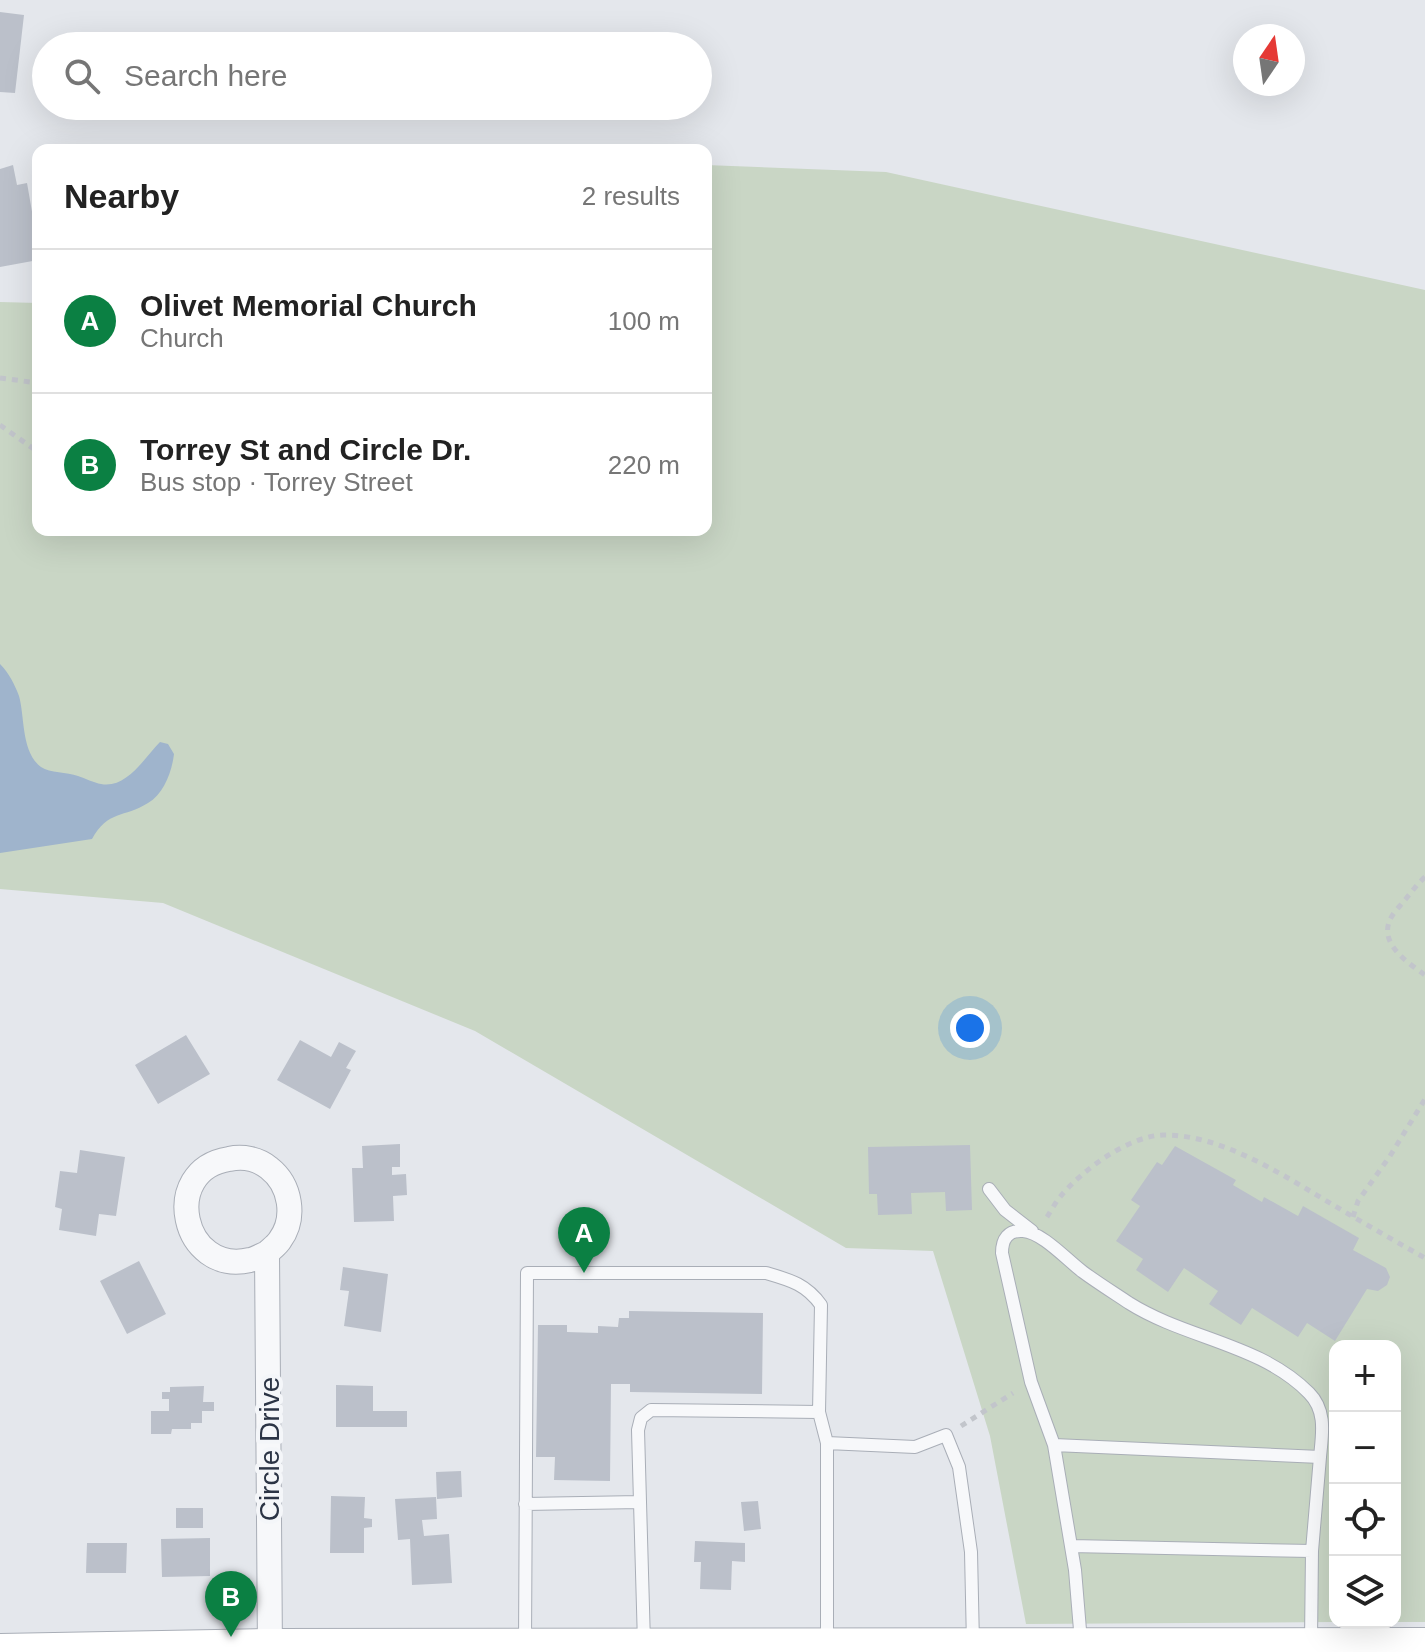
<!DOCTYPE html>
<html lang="en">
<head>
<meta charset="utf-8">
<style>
	:root { --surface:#fff; --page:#f2f2f2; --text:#222; --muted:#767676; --line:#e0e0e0; --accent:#0b8043 }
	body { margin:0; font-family:Helvetica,sans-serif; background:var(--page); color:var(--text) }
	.controls { position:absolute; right:24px; bottom:24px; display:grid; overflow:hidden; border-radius:16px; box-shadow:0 8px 32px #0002 }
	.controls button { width:72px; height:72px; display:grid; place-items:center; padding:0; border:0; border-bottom:2px solid var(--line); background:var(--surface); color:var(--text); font:40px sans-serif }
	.compass { position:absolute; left:1233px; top:24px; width:72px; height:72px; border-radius:50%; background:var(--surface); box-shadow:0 8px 32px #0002; rotate:13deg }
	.you { position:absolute; left:970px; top:1028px; width:28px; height:28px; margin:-20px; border:6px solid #fff; border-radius:50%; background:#1a73e8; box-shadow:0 0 0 12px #1a73e833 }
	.badge { display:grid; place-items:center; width:52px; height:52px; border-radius:50%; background:var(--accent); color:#fff; font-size:26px; font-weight:700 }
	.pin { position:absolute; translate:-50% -66px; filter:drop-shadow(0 2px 4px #0008) }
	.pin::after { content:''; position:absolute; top:42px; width:28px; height:24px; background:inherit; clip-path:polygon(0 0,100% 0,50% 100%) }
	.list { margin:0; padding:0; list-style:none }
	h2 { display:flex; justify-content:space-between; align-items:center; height:104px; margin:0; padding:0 32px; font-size:34px }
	h2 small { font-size:26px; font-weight:400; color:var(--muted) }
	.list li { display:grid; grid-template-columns:52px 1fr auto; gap:24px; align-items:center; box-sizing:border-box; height:144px; padding:0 32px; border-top:2px solid var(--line) }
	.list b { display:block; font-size:30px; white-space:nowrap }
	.list p { margin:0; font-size:26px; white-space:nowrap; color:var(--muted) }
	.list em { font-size:26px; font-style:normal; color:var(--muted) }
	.icon { flex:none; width:44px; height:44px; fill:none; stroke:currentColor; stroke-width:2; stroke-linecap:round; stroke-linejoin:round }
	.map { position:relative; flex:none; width:1425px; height:1652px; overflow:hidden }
	.search { position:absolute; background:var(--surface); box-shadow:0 8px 32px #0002; left:32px; top:32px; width:680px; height:88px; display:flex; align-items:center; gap:20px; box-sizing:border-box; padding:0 28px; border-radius:44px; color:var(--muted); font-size:30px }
	.panel { position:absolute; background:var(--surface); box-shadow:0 8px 32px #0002; left:32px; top:144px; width:680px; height:392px; border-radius:16px }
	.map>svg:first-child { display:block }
</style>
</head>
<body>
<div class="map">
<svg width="1425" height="1652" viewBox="0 0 1425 1652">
	<rect width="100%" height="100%" fill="#e4e7ec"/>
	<path fill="#c9d6c5" d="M706,165L886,172L1425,290V1622H1384H1395V1346H1335V1622L1026,1624L990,1436L933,1251L846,1248L475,1031L163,903L0,889V302L38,303V530H706Z"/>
	<path fill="#9fb4cc" d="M0,664C9,673 15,685 19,696C25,717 21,752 41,767C50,773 67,772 78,776C85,778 94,783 101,784C127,789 145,757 160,742L168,744L174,754C172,771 164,794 148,803C124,818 108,810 92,839L0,853Z"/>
	<path fill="#bbc0ca" d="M0,12L24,15L15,93L0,92Z
		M13,165L17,185L27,183L38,246V260L0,267V169Z
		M186,1035L210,1074L158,1104L135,1065Z
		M300,1040L331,1057L339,1042L356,1051L346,1068L351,1070L330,1109L277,1080Z
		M400,1144V1167H392V1175L406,1174L407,1195L393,1196L394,1221L354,1222L352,1168H363L362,1146Z
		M970,1145L972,1210L946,1211L945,1192L911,1193L912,1214L878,1215L877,1194H869L868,1147Z
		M1175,1146L1236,1180L1233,1185L1262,1202L1264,1197L1298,1216L1303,1206L1359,1238L1353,1250L1386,1268L1390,1277L1387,1285L1378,1291L1367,1289L1335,1341L1307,1323L1298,1337L1252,1308L1241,1325L1209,1304L1218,1291L1184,1268L1168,1292L1136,1270L1143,1259L1116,1241L1140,1206L1131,1200L1157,1162L1162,1165Z
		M80,1150L125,1157L116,1216L99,1214L96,1236L59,1230L62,1209L55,1207L60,1171L77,1173Z
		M139,1261L166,1314L127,1334L100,1281Z
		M343,1267L388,1274L381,1332L344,1326L349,1291L340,1290Z
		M629,1311L763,1313L762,1394L630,1392V1384H611L610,1481L554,1480L555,1457H536L538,1325H567V1332L598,1333V1326L618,1327L619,1318H629Z
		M336,1385L373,1386V1411H407V1427H336Z
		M204,1386L203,1402H214V1411H202V1423H191V1429H172L171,1434H151V1411H169V1399H162V1392H170V1387Z
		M461,1471L462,1497L437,1499L436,1472Z
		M331,1496L365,1497L364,1518L372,1519V1527L364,1528V1553H330Z
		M436,1497L437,1519L422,1520L424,1536L449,1534L452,1583L412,1585L410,1539L398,1540L395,1499Z
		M758,1501L761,1529L744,1531L741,1502Z
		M176,1508H203V1528H176Z
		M210,1538V1576L162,1577L161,1539Z
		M695,1541L745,1543V1562L732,1561L731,1590L700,1589L701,1562H694Z
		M87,1543H127L126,1573H86Z"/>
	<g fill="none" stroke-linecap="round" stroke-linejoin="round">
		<defs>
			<path id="service" d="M989,1189L1005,1210L1032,1231
				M827,1443L915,1447L946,1435L959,1467L971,1552L973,1644
				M1054,1445L1031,1382L1002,1253C1002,1239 1008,1230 1023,1231C1042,1232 1068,1261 1083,1272C1098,1283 1114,1293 1129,1303C1186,1339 1261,1344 1309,1393C1327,1411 1322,1435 1320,1457L1054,1445L1075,1570L1081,1642
				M640,1502L644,1643
				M525,1504L640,1502L638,1430L641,1418L651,1410L819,1412
				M1071,1546L1312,1551
				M1311,1642L1312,1551L1320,1457
				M525,1644L527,1273H766C790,1280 806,1284 821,1305L819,1412L827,1443V1641"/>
			<path id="minor" d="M267,1253C262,1255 256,1259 250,1260C182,1276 159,1170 229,1159C243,1156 258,1159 269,1168C291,1185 296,1218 280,1240C277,1245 271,1249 267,1253L270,1652"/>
			<path id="secondary" d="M0,1650L270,1645L1425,1644"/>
		</defs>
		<use href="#service" stroke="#a9aeb7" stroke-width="14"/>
		<use href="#minor" stroke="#a9aeb7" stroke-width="26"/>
		<use href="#secondary" stroke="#a9aeb7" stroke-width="34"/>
		<path stroke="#c2c5cb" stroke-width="5" stroke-dasharray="6 6" stroke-linecap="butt" d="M0,378L38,383
			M0,425L38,452
			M1425,877C1417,884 1411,893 1404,901C1400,906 1395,911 1392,916C1376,942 1407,962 1425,975
			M1047,1217C1051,1211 1055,1203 1060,1197C1081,1171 1128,1136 1163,1135C1222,1134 1286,1177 1335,1206C1365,1224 1395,1241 1425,1258
			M1353,1217L1358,1201L1390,1156L1425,1099
			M961,1426L1013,1393"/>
		<use href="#service" stroke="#f7f8fa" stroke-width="12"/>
		<use href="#minor" stroke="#f7f8fa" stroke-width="24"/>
		<use href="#secondary" stroke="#fff" stroke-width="32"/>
	</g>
	<g text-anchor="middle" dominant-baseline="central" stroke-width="8" stroke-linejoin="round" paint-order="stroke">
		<g font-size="28" fill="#2b3445" stroke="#f4f6f9">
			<text transform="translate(269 1449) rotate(-90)">Circle Drive</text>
		</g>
	</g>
</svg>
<div class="controls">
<button>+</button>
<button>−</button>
<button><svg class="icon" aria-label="locate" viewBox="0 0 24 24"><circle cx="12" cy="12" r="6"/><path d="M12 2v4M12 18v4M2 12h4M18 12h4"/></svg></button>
<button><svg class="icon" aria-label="layers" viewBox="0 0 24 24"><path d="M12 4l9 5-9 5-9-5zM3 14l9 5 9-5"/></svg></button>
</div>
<svg class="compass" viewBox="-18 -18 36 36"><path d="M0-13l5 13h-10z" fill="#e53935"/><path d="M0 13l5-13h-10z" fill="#767676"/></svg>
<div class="you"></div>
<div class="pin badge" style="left:584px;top:1273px">A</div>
<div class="pin badge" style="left:231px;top:1637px">B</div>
<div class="search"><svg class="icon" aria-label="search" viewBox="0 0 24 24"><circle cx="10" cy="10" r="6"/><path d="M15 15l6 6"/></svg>Search here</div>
<section class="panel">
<h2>Nearby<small>2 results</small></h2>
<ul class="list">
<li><span class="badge">A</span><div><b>Olivet Memorial Church</b><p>Church</p></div><em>100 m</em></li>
<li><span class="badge">B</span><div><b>Torrey St and Circle Dr.</b><p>Bus stop · Torrey Street</p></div><em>220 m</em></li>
</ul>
</section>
</div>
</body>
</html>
